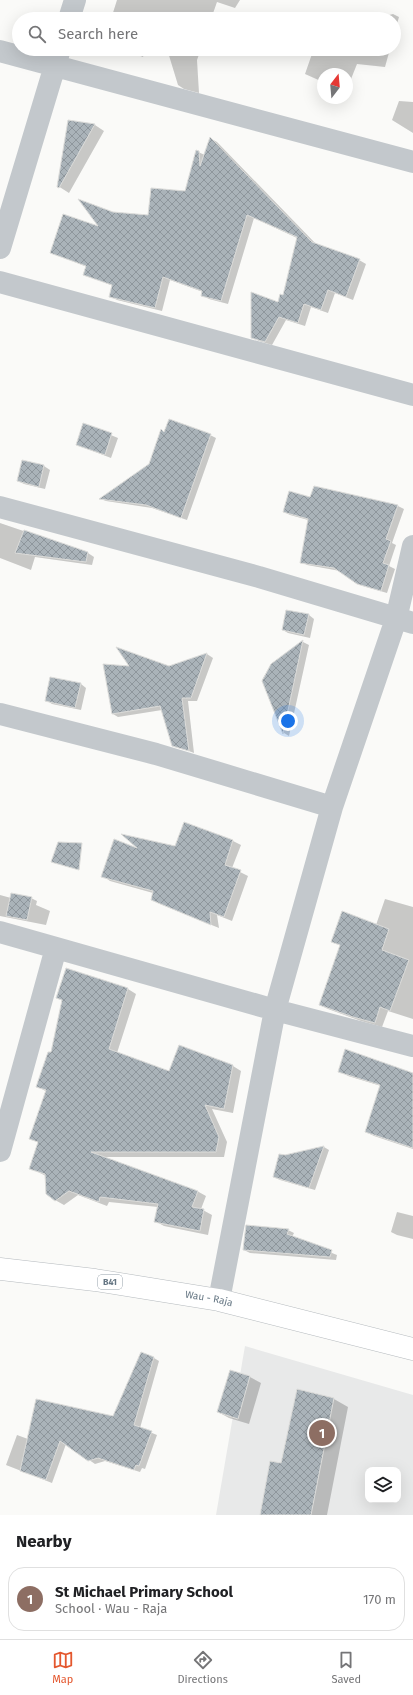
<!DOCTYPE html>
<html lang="en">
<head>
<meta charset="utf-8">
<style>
	:root { --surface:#fff; --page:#f2f2f2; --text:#202124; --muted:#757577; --line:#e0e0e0; --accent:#e4572e }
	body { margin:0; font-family:"Fira Sans",sans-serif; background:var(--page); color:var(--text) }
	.controls { position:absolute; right:12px; bottom:12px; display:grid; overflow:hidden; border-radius:8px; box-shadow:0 4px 16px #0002 }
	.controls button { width:36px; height:36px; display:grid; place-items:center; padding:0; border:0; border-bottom:1px solid var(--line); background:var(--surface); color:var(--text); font:20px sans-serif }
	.compass { position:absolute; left:317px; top:68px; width:36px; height:36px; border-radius:50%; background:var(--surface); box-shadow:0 4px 16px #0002; rotate:16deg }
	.you { position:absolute; left:288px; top:721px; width:14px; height:14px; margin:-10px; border:3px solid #fff; border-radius:50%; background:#1a73e8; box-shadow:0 0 0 6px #1a73e833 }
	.badge { display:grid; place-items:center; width:26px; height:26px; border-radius:50%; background:var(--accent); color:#fff; font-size:13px; font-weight:700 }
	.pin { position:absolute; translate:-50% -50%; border:2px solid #fff; box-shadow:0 1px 4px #0006 }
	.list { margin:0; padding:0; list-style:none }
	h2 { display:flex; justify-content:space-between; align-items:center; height:52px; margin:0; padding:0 16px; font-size:17px }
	h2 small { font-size:13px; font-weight:400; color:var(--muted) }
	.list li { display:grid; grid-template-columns:26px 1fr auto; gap:12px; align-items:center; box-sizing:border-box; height:64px; margin:0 8px 8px; padding:0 8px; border:1px solid var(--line); border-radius:16px }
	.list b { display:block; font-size:15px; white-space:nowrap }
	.list p { margin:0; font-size:13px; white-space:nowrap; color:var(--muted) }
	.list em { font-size:13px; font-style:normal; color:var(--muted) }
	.icon { flex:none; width:22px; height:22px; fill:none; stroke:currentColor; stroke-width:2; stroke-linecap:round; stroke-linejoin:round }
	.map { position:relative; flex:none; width:413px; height:1515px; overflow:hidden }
	.search { position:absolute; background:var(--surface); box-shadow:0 4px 16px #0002; left:12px; right:12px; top:12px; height:44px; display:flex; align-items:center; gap:10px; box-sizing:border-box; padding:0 14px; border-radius:22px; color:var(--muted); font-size:15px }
	.sheet { height:124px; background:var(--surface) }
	nav { display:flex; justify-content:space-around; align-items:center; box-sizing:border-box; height:56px; border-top:1px solid var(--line); background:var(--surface); font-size:11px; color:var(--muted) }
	nav a { display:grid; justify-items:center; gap:2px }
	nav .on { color:var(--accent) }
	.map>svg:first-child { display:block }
</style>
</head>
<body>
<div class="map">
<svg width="413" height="1515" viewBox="0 0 413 1515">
	<defs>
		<pattern id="building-cross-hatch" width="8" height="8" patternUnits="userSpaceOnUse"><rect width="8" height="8" fill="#aab3b9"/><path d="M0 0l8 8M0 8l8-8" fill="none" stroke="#8e969c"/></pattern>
	</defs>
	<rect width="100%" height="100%" fill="#fafaf8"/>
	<path fill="#e8e9e9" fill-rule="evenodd" d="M245,1346L413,1395V1515H216ZM368,1470H398V1500H368Z"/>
	<path fill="#0003" d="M117,0H240L235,8L217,2L211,19H157V18L156,19H111Z
		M336,13L354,19H334Z
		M393,14L399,17L394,34V19H374Z
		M122,49H146L143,57Z
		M167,49H201L197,60L199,93L184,89L178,85Z
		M323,49H390L385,67L357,64L347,89V74H323V82L305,74L313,51L322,54Z
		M399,101L413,102V133L392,120Z
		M69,121L95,125L104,131L69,193L58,186Z
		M210,138L217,142L317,245L359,260L366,264L353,300L335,293L328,313L311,307L305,326L286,320L272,345L259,341L252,337L284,296L297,238L254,218L228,304L209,299L202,295L203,292L170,280L162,311L117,300L110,296L113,286L84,274L87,267L51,252L100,228L113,213L149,216L185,192L198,152L205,155Z
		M84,424L118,438L111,458L77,445Z
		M165,433L210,435L216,438L187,520L152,508L106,501L101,499L149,464Z
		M23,462L44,466L50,470L45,489L24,484L18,481Z
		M314,487L398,506L404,509L392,543L396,545L389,566L395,569L387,593L363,586L340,571L307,565L302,562L308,520L290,515L284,512L311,498Z
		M0,523L88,553L94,557L92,565L35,557L31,570L0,558Z
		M309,615L314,619L310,638L288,633L283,630Z
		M303,642L309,645L289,736L284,733L262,680L271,664Z
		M207,654L213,658L197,701H188L194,753L173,745L162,710L118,717L113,714L169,667Z
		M81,684L86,688L81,710L52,704L46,700Z
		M184,824L233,841L241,845L232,868L248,876L232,921L217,915L219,928L160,904L152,899L153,893L110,881L103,876L141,850L176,848Z
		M0,895L11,898H31L37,901L36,905L50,911L46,925L0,916Z
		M385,899L413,907V1019L388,1011L382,1027L361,1021L328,1009L320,1005L341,946L332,941L376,925Z
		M66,970L128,989L136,994L117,1053L170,1073L179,1047L233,1066L241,1071L233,1113L212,1109L227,1142L224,1157H101L197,1191L206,1196L201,1209L212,1215L208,1235L164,1226L155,1221L158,1207L109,1202L107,1206L78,1195L64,1205L55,1200L46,1176L30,1168L39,1143L30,1138L47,1092L37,1086L52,1053L63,1001L57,998Z
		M340,1071L413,1081V1149L374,1136L366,1132L381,1086L348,1076Z
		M324,1147L329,1150L315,1190L280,1180L274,1177L285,1156Z
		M397,1212L413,1216V1239L397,1235L391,1232Z
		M288,1230L294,1233L292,1237L337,1255L336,1260L250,1253L244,1250Z
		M154,1358L159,1361L140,1428L157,1435L145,1469L142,1468L140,1472L105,1461L95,1464L66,1444L52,1483L6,1465L17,1435L28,1439L113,1418Z
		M230,1371L250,1377L261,1383L249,1424L229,1418L218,1412Z
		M298,1391L334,1399L348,1407L327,1515H261L282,1464Z"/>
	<path fill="url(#building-cross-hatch)" stroke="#dcdcda" d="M68,120L95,124L59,188L57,187Z
		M210,137L312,242L360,259L346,297L328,290L321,310L304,304L298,323L279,317L265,342L251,338V292L278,302L280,294L283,295L297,237L247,215L221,301L201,296L202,291L163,277L155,308L109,297L112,285L83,275L86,266L50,253L63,214L98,226L78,199L113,212L148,215L151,188L185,191L196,150L199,151L200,166Z
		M169,419L211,434L181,518L146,505L99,499L149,464L161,429L164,432Z
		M83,423L112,433L105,455L76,445Z
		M22,460L44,465L39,487L17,481Z
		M314,486L398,505L386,539L391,541L383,563L389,565L381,591L357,584L334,568L300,563L308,519L283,512L289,491L310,497Z
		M24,530L88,552L86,562L15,553Z
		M286,610L309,614L304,635L282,630Z
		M303,640L283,734L262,681L271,664Z
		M116,647L169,666L207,653L191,698H182L189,751L172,746L160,706L112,714L103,664L129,666Z
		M50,677L81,683L75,708L45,701Z
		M184,822L233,840L225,865L241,870L224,917L210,912L211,925L151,900L153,891L101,877L114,839L137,848L121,834L175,846Z
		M58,842L82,843L79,870L51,862Z
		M11,893L32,897L27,920L6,916Z
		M342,911L389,929L382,950L409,960L390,1011L380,1007L375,1023L353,1017L319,1005L340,945L331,942Z
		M66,968L128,988L109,1049L169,1071L179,1045L233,1065L224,1109L205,1105L219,1137L216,1152H91L198,1191L192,1207L204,1209L200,1231L154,1222L158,1204L100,1197L99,1202L69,1191L55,1201L46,1194L45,1174L29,1169L38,1142L29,1139L46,1090L36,1087L48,1052H51L62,1000L56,998Z
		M345,1049L413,1073V1148L365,1132L380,1085L338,1072Z
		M324,1146L309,1188L273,1177L279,1154L285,1155Z
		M246,1225L289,1229L287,1234L332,1250L330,1257L243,1250Z
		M141,1352L154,1357L134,1425L152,1431L139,1466L136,1465L134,1470L98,1458L88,1461L60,1441L46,1480L20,1471L36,1399L113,1416Z
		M230,1370L250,1376L238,1419L217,1412Z
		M297,1389L334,1398L311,1515H260L270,1461L281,1463Z"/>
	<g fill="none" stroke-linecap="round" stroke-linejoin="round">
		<defs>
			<g id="primary">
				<path id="s1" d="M0,1269L95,1280L219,1300L413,1349"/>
			</g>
		</defs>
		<use href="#primary" stroke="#b5babe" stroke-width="23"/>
		<path stroke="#c3c8cc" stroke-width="22" d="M69,19L75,0
			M0,51L413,162
			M0,248L60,49
			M0,282L413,395
			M0,507L259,577L413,623
			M0,714L156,754L332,807
			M0,932L275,1010L413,1046
			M0,1151L56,948
			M219,1300L275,1010L332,807L396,619L413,546"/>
		<use href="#primary" stroke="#fff" stroke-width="22"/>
	</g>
	<g text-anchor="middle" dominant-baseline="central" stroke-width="4" stroke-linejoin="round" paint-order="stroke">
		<rect fill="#fff" stroke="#939fa8" stroke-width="1" x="98" y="1275" width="24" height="14" rx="3"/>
		<g font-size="9" font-weight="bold" fill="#657683">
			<text x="110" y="1282">B41</text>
		</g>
		<g font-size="10" fill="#657683" stroke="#fff">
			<text stroke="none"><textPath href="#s1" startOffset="211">Wau - Raja</textPath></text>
		</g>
	</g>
</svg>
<div class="controls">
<button><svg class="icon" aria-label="layers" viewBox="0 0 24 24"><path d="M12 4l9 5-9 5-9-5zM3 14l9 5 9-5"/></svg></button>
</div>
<svg class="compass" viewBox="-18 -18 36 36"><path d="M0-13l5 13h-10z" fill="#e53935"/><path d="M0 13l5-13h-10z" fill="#757577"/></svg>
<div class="you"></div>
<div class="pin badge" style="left:322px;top:1433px;background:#8d6e63">1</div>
<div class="search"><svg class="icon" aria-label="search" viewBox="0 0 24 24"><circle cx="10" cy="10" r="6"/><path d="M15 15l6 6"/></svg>Search here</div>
</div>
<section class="sheet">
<h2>Nearby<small></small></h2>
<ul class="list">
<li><span class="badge" style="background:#8d6e63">1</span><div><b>St Michael Primary School</b><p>School · Wau - Raja</p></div><em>170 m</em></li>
</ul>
</section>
<nav>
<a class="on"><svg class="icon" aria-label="map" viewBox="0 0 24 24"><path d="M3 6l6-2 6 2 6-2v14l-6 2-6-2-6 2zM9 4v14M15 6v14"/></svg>Map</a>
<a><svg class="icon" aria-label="directions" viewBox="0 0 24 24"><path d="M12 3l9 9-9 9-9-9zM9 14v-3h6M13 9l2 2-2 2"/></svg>Directions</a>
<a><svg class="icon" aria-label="saved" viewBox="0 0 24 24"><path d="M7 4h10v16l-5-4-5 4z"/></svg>Saved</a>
</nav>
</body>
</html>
